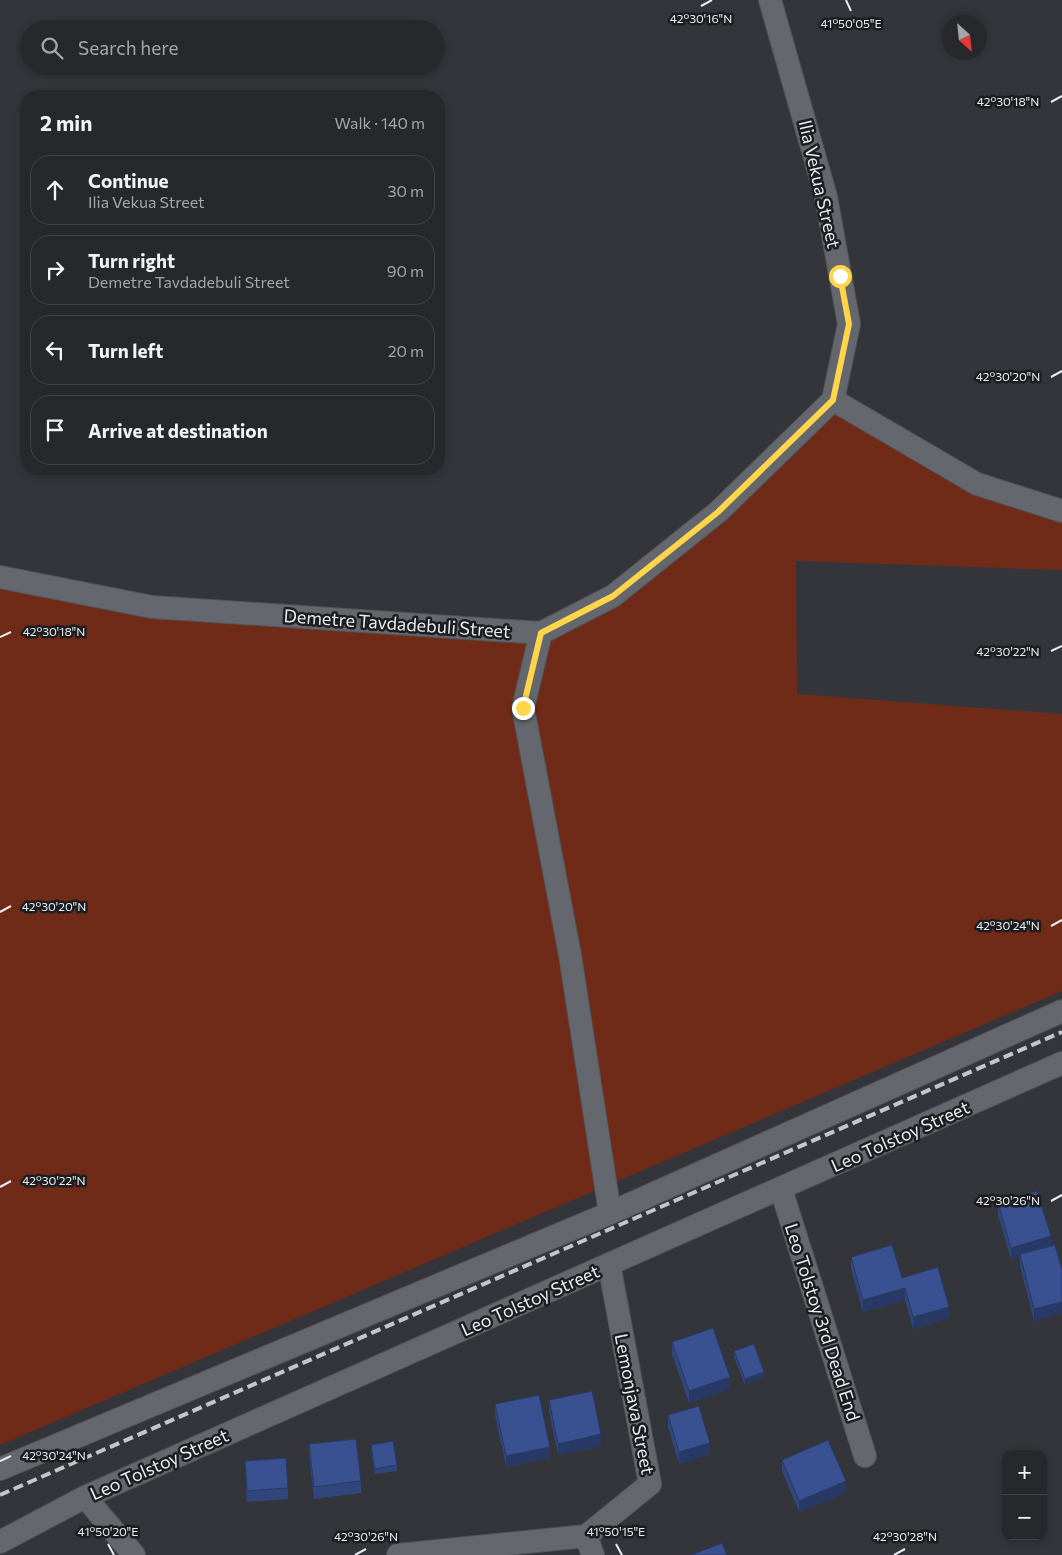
<!DOCTYPE html>
<html lang="en">
<head>
<meta charset="utf-8">
<style>
	:root { --surface:#26282c; --page:#2e3034; --text:#f1f3f6; --muted:#a4a6a9; --line:#424448 }
	body { margin:0; font-family:Commissioner,sans-serif; background:var(--page); color:var(--text) }
	.controls { position:absolute; right:15px; bottom:15px; display:grid; overflow:hidden; border-radius:10px; box-shadow:0 2px 8px #0003 }
	.controls button { width:45px; height:45px; display:grid; place-items:center; padding:0; border:0; border-bottom:1px solid var(--line); background:var(--surface); color:var(--text); font:25px sans-serif }
	.compass { position:absolute; left:942px; top:15px; width:45px; height:45px; border-radius:50%; background:var(--surface); box-shadow:0 2px 8px #0003; rotate:153deg }
	.stop { position:absolute; width:15px; height:15px; margin:-11px; border:4px solid #ffd54a; border-radius:50%; background:#fff }
	.stop.end { background:#ffd54a; border-color:#fff; box-shadow:0 1px 5px #0008 }
	.list { margin:0; padding:0; list-style:none }
	h2 { display:flex; justify-content:space-between; align-items:center; height:65px; margin:0; padding:0 20px; font-size:21px }
	h2 small { font-size:16px; font-weight:400; color:var(--muted) }
	.list li { display:grid; grid-template-columns:32px 1fr auto; gap:15px; align-items:center; box-sizing:border-box; height:70px; margin:0 10px 10px; padding:0 10px; border:1px solid var(--line); border-radius:20px }
	.list b { display:block; font-size:19px; white-space:nowrap }
	.list p { margin:0; font-size:16px; white-space:nowrap; color:var(--muted) }
	.list em { font-size:16px; font-style:normal; color:var(--muted) }
	.icon { flex:none; width:28px; height:28px; fill:none; stroke:currentColor; stroke-width:2; stroke-linecap:round; stroke-linejoin:round }
	.map { position:relative; flex:none; width:1062px; height:1555px; overflow:hidden }
	.search { position:absolute; background:var(--surface); box-shadow:0 2px 8px #0003; left:20px; top:20px; width:425px; height:55px; display:flex; align-items:center; gap:12px; box-sizing:border-box; padding:0 18px; border-radius:28px; color:var(--muted); font-size:19px }
	.panel { position:absolute; background:var(--surface); box-shadow:0 2px 8px #0003; left:20px; top:90px; width:425px; height:385px; border-radius:20px }
	.map>svg:first-child { display:block }
</style>
</head>
<body>
<div class="map">
<svg width="1062" height="1555" viewBox="0 0 1062 1555">
	<rect width="100%" height="100%" fill="#33353b"/>
	<path fill="#702b18" d="M833,400L977,484L1062,511V570L796,561L797,694L1062,714V991L0,1445V577L152,607L541,633L613,596Z"/>
	<g fill="none" stroke-linecap="round" stroke-linejoin="round">
		<defs>
			<path id="minor" d="M770,0L826,197L849,324L833,400
				M833,400L977,484L1062,511
				M0,577L152,607L541,633L613,596L718,512L833,400
				M541,633L523,708L570,955L610,1213
				M781,1189L865,1456
				M0,1469L610,1213L1062,1011
				M85,1497L134,1555
				M586,1536L593,1555
				M0,1542L85,1497L1062,1063
				M398,1555L586,1536L650,1484L609,1264"/>
		</defs>
		<use href="#minor" stroke="#515357" stroke-width="24"/>
		<use href="#minor" stroke="#64676d" stroke-width="22"/>
		<path stroke="#c5c6cb" stroke-width="4" stroke-dasharray="10 5" stroke-linecap="butt" d="M0,1495L1062,1032"/>
	</g>
	<path fill="#31467c" d="M998,1203L1051,1246L1062,1270V1313L1034,1321L1020,1266V1257L1011,1259L998,1215Z
		M851,1257L902,1278L949,1318L913,1329L905,1300L863,1312L851,1269Z
		M672,1342L730,1389L689,1403L672,1354Z
		M734,1351L764,1377L745,1385L734,1357Z
		M549,1400L601,1446L558,1455L549,1411Z
		M495,1404L550,1458L506,1467L495,1415Z
		M668,1415L710,1454L679,1464L668,1427Z
		M309,1444L361,1481V1493L314,1499L309,1456Z
		M371,1445L397,1465V1471L375,1474L371,1451Z
		M782,1460L846,1493L799,1512L782,1471Z
		M245,1461L288,1488V1499L247,1502Z"/>
	<path fill="#283965" d="M1051,1236V1247L1020,1254V1257L1011,1259V1248Z
		M905,1288V1300L863,1312V1300Z
		M1062,1302V1313L1034,1321V1309Z
		M949,1307V1318L913,1329V1317Z
		M764,1372V1377L745,1385V1379Z
		M730,1377V1389L689,1403V1391Z
		M601,1434V1446L558,1455V1444Z
		M710,1443V1454L679,1464V1452Z
		M550,1447V1458L506,1467V1456Z
		M846,1481V1493L799,1512V1501Z"/>
	<path fill="#395190" stroke="#283965" d="M1037,1191L1051,1236L1011,1248L998,1203Z
		M892,1245L902,1278L938,1267L949,1307L913,1317L905,1288L863,1300L851,1257Z
		M1055,1245L1062,1270V1302L1034,1309L1020,1254Z
		M713,1328L730,1377L689,1391L672,1342Z
		M754,1344L764,1372L745,1379L734,1351Z
		M592,1391L601,1434L558,1444L549,1400Z
		M539,1395L550,1447L506,1456L495,1404Z
		M699,1406L710,1443L679,1452L668,1415Z
		M356,1439L361,1481L314,1487L309,1444Z
		M828,1440L846,1481L799,1501L782,1460Z
		M393,1441L397,1465L375,1469L371,1445Z
		M286,1458L288,1488L247,1491L245,1461Z
		M722,1543L727,1555H691Z"/>
	<g fill="none" stroke-linecap="round" stroke-linejoin="round">
		<path stroke="#ffd54a" stroke-width="6" d="M523,708L541,633L613,596L718,512L833,400L849,324L840,276"/>
	</g>
	<path fill="none" stroke="#eaebef" stroke-width="2" d="M846,0L851,11M701,6L712,0M1051,102L1062,96M1051,377L1062,371M0,637L11,632M1051,651L1062,646M0,912L11,906M1051,926L1062,920M0,1187L11,1181M1051,1201L1062,1195M0,1461L11,1456M108,1544L114,1555M616,1544L622,1555M355,1555L366,1549M894,1555L905,1549"/>
	<g text-anchor="middle" dominant-baseline="central" stroke-width="5" stroke-linejoin="round" paint-order="stroke">
		<g font-size="18" fill="#eaebef" stroke="#1c1d20">
			<text transform="translate(820 184) rotate(77)">Ilia Vekua Street</text>
			<text transform="translate(397 623) rotate(4)">Demetre Tavdadebuli Street</text>
			<text transform="translate(900 1136) rotate(-24)">Leo Tolstoy Street</text>
			<text transform="translate(530 1300) rotate(-24)">Leo Tolstoy Street</text>
			<text transform="translate(823 1322) rotate(72)">Leo Tolstoy 3rd Dead End</text>
			<text transform="translate(635 1404) rotate(79)">Lemonjava Street</text>
			<text transform="translate(159 1464) rotate(-24)">Leo Tolstoy Street</text>
		</g>
	</g>
	<g font-size="12" text-anchor="middle" fill="#eaebef" stroke="#1c1d20" stroke-width="5" stroke-linejoin="round" paint-order="stroke">
		<text x="701" y="23">42°30'16"N</text>
		<text x="851" y="28">41°50'05"E</text>
		<text x="1008" y="106">42°30'18"N</text>
		<text x="1008" y="381">42°30'20"N</text>
		<text x="54" y="636">42°30'18"N</text>
		<text x="1008" y="656">42°30'22"N</text>
		<text x="54" y="911">42°30'20"N</text>
		<text x="1008" y="930">42°30'24"N</text>
		<text x="54" y="1185">42°30'22"N</text>
		<text x="1008" y="1205">42°30'26"N</text>
		<text x="54" y="1460">42°30'24"N</text>
		<text x="108" y="1536">41°50'20"E</text>
		<text x="616" y="1536">41°50'15"E</text>
		<text x="366" y="1541">42°30'26"N</text>
		<text x="905" y="1541">42°30'28"N</text>
	</g>
</svg>
<div class="controls">
<button>+</button>
<button>−</button>
</div>
<svg class="compass" viewBox="-18 -18 36 36"><path d="M0-13l5 13h-10z" fill="#e53935"/><path d="M0 13l5-13h-10z" fill="#a4a6a9"/></svg>
<div class="stop" style="left:840px;top:276px"></div>
<div class="stop end" style="left:523px;top:708px"></div>
<div class="search"><svg class="icon" aria-label="search" viewBox="0 0 24 24"><circle cx="10" cy="10" r="6"/><path d="M15 15l6 6"/></svg>Search here</div>
<section class="panel">
<h2>2 min<small>Walk · 140 m</small></h2>
<ul class="list">
<li><svg class="icon" aria-label="ahead" viewBox="0 0 24 24"><path d="M12 20V5M6 11l6-6 6 6"/></svg><div><b>Continue</b><p>Ilia Vekua Street</p></div><em>30 m</em></li>
<li><svg class="icon" aria-label="right" viewBox="0 0 24 24"><path d="M7 20v-9h11M14 6l5 5-5 5"/></svg><div><b>Turn right</b><p>Demetre Tavdadebuli Street</p></div><em>90 m</em></li>
<li><svg class="icon" aria-label="left" viewBox="0 0 24 24"><path d="M17 20v-9H6M10 6l-5 5 5 5"/></svg><div><b>Turn left</b></div><em>20 m</em></li>
<li><svg class="icon" aria-label="arrive" viewBox="0 0 24 24"><path d="M6 21V4h12l-3 4 3 4H6"/></svg><div><b>Arrive at destination</b></div></li>
</ul>
</section>
</div>
</body>
</html>
